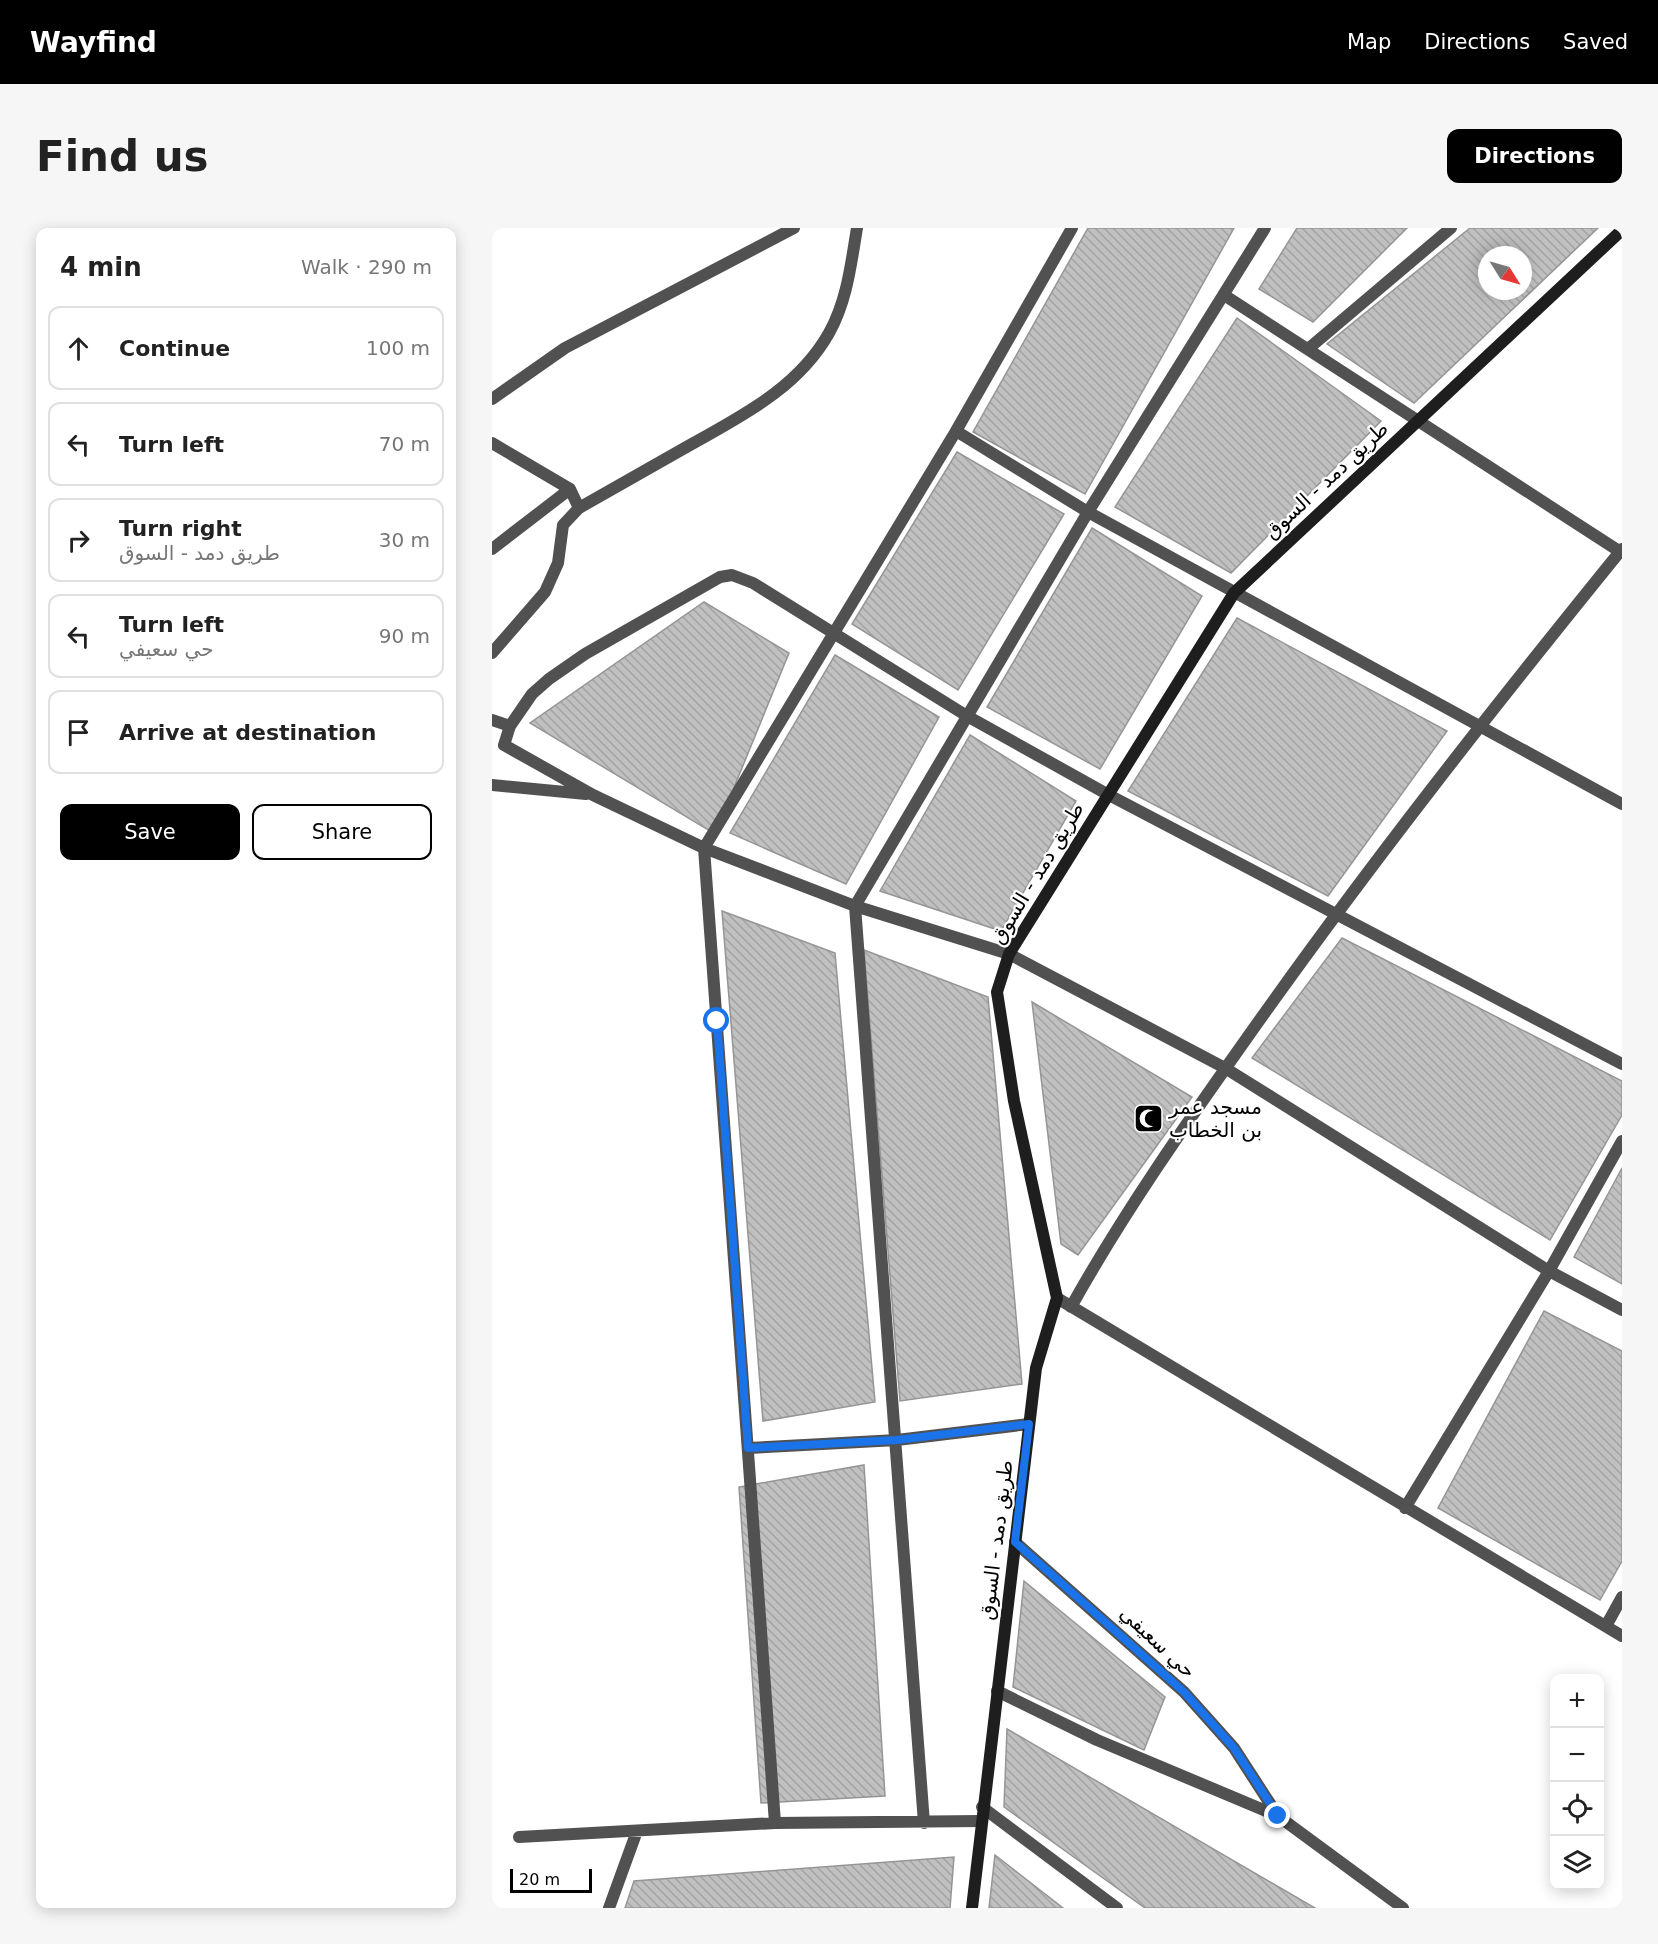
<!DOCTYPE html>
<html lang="en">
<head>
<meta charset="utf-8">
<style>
	:root { --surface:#fff; --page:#f6f6f6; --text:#222; --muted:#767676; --line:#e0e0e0; --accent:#000 }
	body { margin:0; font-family:"DejaVu Sans",Cairo,sans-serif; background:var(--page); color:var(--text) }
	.controls { position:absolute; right:18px; bottom:18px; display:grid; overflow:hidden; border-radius:12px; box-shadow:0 3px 15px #0003 }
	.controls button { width:54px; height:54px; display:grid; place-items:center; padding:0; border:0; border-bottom:2px solid var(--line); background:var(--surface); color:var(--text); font:30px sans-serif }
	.compass { position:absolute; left:986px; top:18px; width:54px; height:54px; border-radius:50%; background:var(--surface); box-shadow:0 3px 15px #0003; rotate:127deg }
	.scale { position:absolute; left:18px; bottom:15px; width:82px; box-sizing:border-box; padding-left:6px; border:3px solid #000; border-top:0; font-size:16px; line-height:21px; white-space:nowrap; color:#000; -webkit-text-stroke:4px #fff; paint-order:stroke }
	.stop { position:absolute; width:18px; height:18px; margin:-14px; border:4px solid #1a73e8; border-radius:50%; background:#fff }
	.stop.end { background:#1a73e8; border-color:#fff; box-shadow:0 2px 6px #0008 }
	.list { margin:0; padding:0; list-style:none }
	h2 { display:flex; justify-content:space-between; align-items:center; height:78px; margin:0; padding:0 24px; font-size:26px }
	h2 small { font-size:20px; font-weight:400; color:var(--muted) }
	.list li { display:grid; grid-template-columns:39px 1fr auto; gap:18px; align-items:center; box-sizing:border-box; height:84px; margin:0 12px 12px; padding:0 12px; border:2px solid var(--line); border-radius:12px }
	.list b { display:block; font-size:22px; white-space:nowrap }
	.list p { margin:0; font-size:20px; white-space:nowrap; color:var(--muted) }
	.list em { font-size:20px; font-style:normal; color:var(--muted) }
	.actions { display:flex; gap:12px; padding:18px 24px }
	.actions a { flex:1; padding:14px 0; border:2px solid var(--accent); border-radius:12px; text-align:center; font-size:21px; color:var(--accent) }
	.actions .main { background:var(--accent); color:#fff }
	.icon { flex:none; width:33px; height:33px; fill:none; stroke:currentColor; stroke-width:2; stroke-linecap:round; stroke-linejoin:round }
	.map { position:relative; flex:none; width:1130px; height:1680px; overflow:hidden; border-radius:12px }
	header { display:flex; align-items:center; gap:36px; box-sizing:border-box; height:84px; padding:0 30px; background:var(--accent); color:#fff }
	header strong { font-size:28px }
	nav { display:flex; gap:33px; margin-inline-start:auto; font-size:21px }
	.intro { display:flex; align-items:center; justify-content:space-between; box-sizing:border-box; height:144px; padding:0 36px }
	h1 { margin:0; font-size:42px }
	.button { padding:15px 27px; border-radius:12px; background:var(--accent); color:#fff; font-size:21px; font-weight:700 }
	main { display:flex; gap:36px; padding:0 36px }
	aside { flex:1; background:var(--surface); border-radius:12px; box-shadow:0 3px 15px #0003 }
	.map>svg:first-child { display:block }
</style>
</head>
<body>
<header>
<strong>Wayfind</strong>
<nav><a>Map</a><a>Directions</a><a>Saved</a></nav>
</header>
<div class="intro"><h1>Find us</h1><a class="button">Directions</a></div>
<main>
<aside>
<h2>4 min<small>Walk · 290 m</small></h2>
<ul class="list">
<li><svg class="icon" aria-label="ahead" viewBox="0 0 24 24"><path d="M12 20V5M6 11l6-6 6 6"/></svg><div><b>Continue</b></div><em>100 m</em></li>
<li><svg class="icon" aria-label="left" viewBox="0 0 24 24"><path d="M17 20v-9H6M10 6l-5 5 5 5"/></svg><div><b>Turn left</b></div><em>70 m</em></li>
<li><svg class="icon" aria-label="right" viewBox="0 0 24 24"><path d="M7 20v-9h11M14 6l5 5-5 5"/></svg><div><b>Turn right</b><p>طريق دمد - السوق</p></div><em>30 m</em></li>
<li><svg class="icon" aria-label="left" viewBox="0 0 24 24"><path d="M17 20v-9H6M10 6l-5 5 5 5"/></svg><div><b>Turn left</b><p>حي سعيفي</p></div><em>90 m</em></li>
<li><svg class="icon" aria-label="arrive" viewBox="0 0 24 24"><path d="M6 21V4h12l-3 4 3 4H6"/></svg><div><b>Arrive at destination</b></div></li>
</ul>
<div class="actions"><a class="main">Save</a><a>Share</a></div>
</aside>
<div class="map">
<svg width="1130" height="1680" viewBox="0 0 1130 1680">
	<defs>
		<pattern id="building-back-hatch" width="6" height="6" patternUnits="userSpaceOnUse" patternTransform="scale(1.5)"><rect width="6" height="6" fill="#c0c0c0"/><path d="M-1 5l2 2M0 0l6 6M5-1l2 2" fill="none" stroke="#a3a3a3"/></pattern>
	</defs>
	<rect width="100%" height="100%" fill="#fff"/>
	<path fill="url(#building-back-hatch)" stroke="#959595" stroke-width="1.5" fill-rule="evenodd" d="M596,0H742L593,266L481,204Z
		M805,0H915L821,94L767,61Z
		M978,0H1106L922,175L835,116ZM995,27H1031V63H995Z
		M745,90L889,193L739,345L623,279Z
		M465,224L572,286L466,462L360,396Z
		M600,300L710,368L608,541L495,479Z
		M212,374L297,425L223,606L38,495Z
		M745,390L955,503L836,668L636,563Z
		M343,427L447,489L354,656L238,605Z
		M478,507L584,573L509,703L388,663Z
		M230,683L343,725L383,1174L271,1193Z
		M850,710L1130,853V887L1058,1012L760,830Z
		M372,722L496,769L530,1156L408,1173Z
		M540,774L700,869L586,1027L569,1016Z
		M1130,940V1056L1082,1029Z
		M1052,1083L1130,1123V1333L1108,1372L946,1280Z
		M372,1237L393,1568L269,1575L247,1259Z
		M532,1353L673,1469L652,1522L521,1459Z
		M515,1501L823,1680H653L512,1579Z
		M503,1627L571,1680H497Z
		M462,1629L458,1680H133L142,1653Z"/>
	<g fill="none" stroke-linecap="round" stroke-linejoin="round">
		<path stroke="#515151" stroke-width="12" d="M732,67L1130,325
			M816,121L959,0
			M0,171L73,120L302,0
			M464,203L596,284L1130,576
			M0,215L78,261L87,280L71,297L66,335L53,364L0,425
			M87,280C124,259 161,238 198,217C251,187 306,160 337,105C355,73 359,36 365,0
			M0,321L78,261
			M0,492L18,498L12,517L101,567L212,620L363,678L517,726L733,840L1057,1043L1130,1082
			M18,498L40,466L57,451L93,426L228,349L240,347L261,355L475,488L615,566L1130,836
			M0,557L94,566
			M565,1070L1130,1408
			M579,1079C632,984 694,896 757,807C875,640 1001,480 1130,321
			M256,1220L405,1212L537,1196
			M913,1280L1057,1043L1130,913
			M523,1314L692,1464L742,1520L786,1588
			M1114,1398L1130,1369
			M505,1463L605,1512L786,1588L911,1680
			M490,1579L625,1680
			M283,1595L212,620L464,203L580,0
			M432,1595L363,678L596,284L773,0
			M27,1609L283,1595L489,1593
			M117,1680L145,1603"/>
		<path stroke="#1e1e1e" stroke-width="12" d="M480,1680L544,1140L565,1070L522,873L505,764L517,726L742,365L1130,2"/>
	</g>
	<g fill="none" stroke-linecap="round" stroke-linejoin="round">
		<path stroke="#1a73e8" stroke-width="8" d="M225,793L256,1220L405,1212L537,1196L523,1314L692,1464L742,1520L786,1588"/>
	</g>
	<defs>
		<symbol id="mosque-square" viewBox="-11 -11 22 22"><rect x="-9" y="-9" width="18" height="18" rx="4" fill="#000" stroke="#fff"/><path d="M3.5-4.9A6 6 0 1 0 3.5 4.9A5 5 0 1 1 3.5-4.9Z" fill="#fff"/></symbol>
	</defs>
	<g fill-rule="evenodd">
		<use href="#mosque-square" x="640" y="874" width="33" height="33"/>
	</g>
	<g text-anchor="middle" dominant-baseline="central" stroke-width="4.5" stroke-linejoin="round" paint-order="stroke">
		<g font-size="20" fill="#000" stroke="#fff">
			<text transform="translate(834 252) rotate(-43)">طريق دمد - السوق</text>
			<text transform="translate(545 645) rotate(-59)">طريق دمد - السوق</text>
			<text transform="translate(504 1312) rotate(-83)">طريق دمد - السوق</text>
			<text transform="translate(666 1414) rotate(43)">حي سعيفي</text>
		</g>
		<g font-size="20" fill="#000" stroke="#fff" text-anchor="start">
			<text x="677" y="879">مسجد عمر<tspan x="677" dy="23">بن الخطاب</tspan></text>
		</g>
	</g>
</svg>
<div class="controls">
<button>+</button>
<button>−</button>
<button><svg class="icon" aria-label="locate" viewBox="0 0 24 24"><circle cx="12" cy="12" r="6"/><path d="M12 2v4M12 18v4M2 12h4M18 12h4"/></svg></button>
<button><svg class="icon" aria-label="layers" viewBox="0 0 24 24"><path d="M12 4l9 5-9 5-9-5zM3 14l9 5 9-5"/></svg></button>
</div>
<svg class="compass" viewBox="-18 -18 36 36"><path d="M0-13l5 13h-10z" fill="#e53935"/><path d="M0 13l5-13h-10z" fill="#767676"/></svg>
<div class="scale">20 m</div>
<div class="stop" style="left:225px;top:793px"></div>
<div class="stop end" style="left:786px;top:1588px"></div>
</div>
</main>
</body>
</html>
